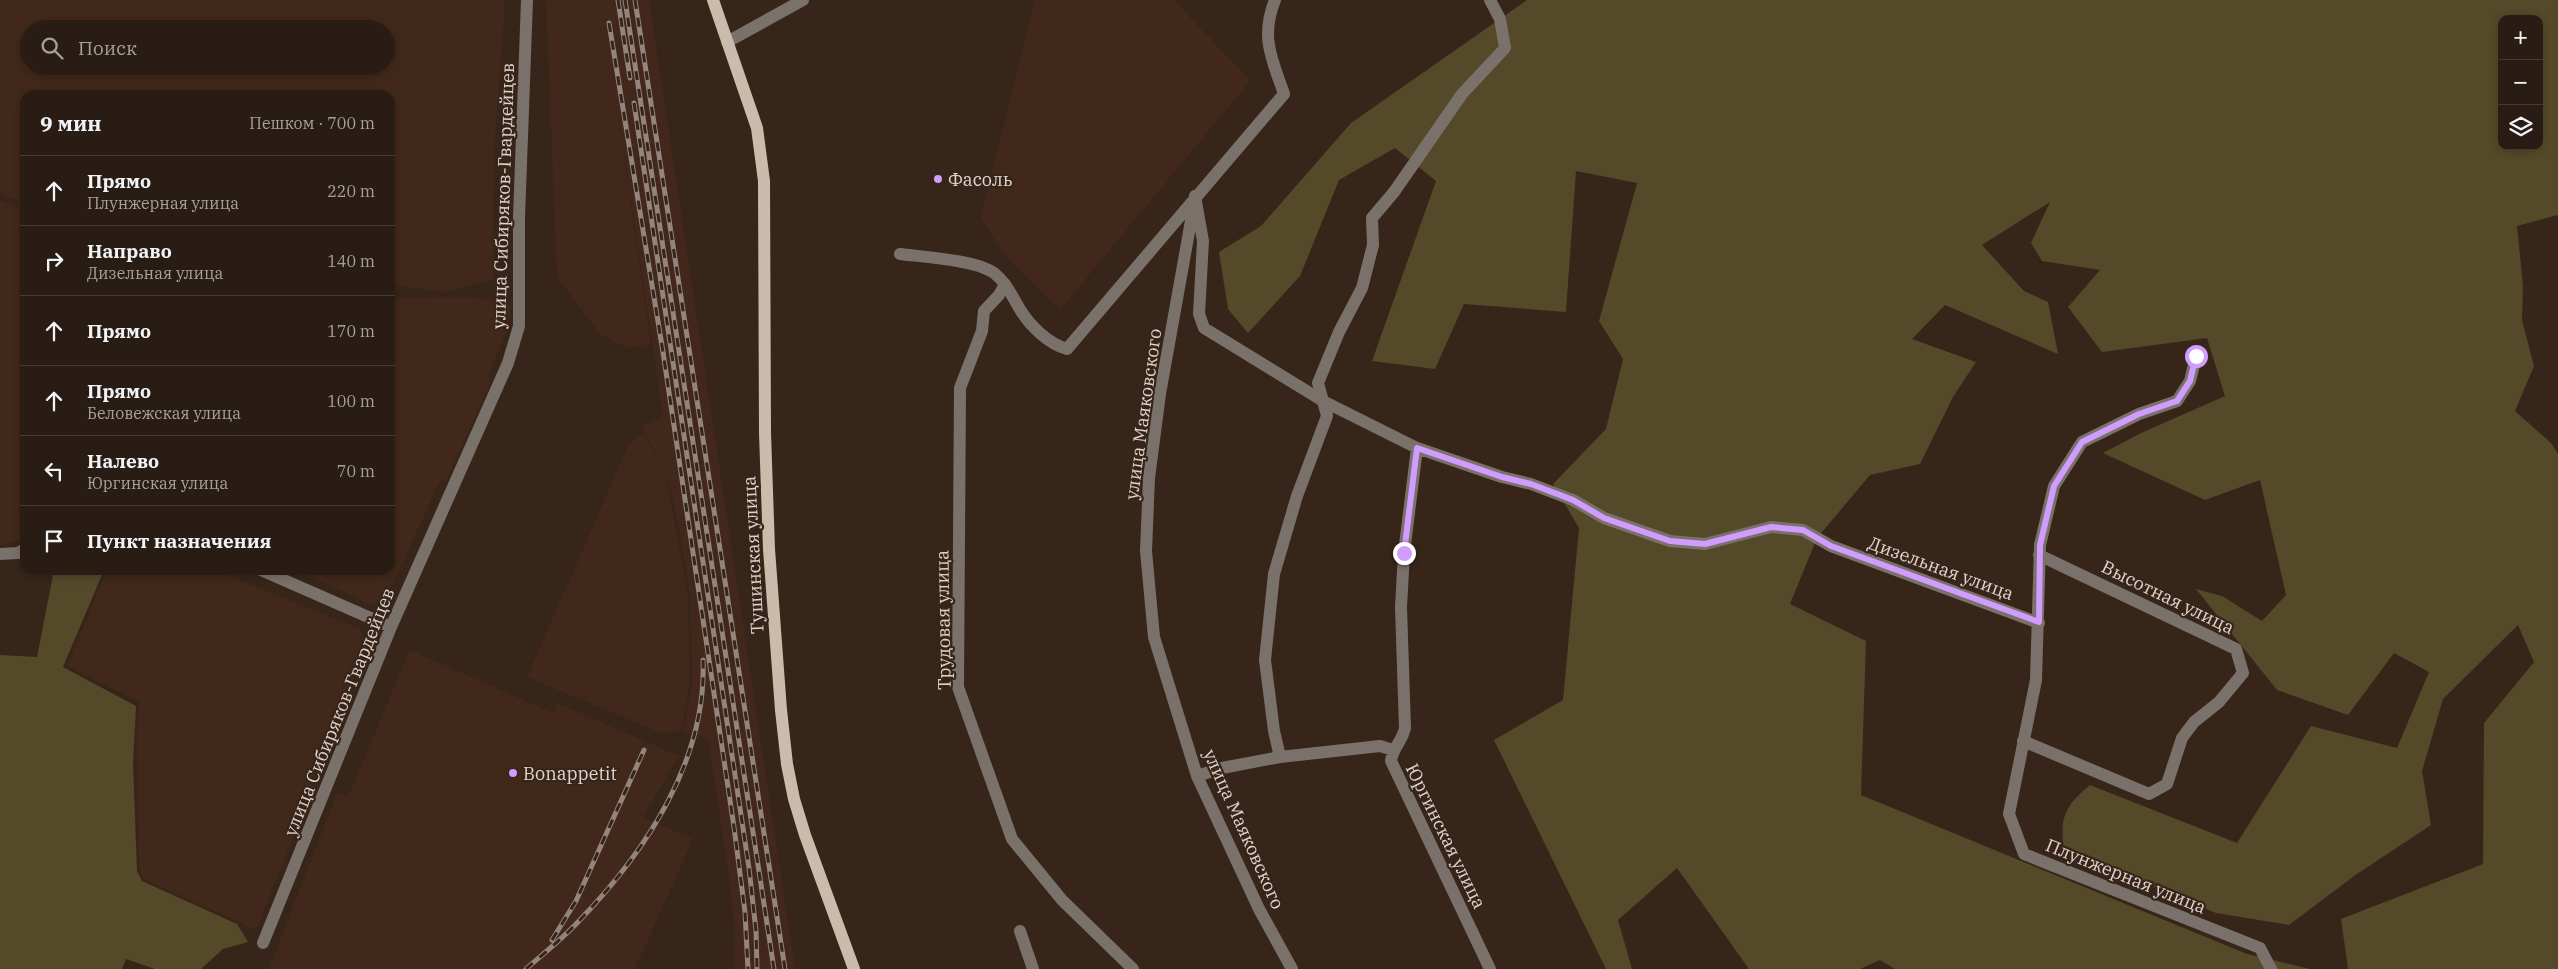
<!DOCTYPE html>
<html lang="ru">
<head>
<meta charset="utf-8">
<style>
	:root { --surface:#291c14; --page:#31251d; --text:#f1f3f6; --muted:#a5a1a0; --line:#453a34 }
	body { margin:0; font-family:"IBM Plex Serif",serif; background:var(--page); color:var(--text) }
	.controls { position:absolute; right:15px; top:15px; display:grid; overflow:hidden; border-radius:10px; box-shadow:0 2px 8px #0003 }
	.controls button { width:45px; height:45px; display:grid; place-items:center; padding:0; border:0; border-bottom:1px solid var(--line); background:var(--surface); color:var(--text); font:25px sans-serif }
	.stop { position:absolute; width:15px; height:15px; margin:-11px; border:4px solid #d09dff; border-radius:50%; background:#fff }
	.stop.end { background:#d09dff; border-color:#fff; box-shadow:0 1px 5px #0008 }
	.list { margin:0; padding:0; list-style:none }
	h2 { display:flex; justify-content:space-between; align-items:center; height:65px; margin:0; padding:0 20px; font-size:21px }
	h2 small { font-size:16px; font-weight:400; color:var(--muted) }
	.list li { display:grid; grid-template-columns:32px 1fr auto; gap:15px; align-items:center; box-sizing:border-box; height:70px; padding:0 20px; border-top:1px solid var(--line) }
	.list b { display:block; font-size:19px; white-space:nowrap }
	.list p { margin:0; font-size:16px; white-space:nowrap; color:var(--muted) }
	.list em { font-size:16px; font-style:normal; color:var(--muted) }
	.icon { flex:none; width:28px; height:28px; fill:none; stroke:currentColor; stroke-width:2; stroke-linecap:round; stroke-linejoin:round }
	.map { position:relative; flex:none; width:2558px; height:969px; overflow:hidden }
	.search { position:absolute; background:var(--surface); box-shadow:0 2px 8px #0003; left:20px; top:20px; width:375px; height:55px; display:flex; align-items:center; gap:12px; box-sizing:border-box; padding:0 18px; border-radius:28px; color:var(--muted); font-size:19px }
	.panel { position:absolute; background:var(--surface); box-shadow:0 2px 8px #0003; left:20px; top:90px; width:375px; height:485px; border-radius:15px }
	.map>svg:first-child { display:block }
</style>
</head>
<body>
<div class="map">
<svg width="2558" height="969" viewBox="0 0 2558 969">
	<rect width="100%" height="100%" fill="#37251a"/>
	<path fill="#41281a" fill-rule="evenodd" d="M0,0H505L494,152L493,279L444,292L390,285V95H25V204L0,193ZM29,29H386V66H29Z
		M546,0H601L602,5V0H649L795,969H734L735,936L730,882L708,738L683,732L692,685L690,597L678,521L667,476L642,426L663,416L611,64L651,344L626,348L599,333L557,277Z
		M1035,0H1173L1251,80L1060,310L1002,252L981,217Z
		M0,200L25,211V539L0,546Z
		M471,297L510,305L509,326L487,377L492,380L446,481L441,479L387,596L374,606L295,570H390V298Z
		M644,433L666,475L688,596L690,681L681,731L661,733L527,677L629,444Z
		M107,570H215L360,629L367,644L310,784L314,786L256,930L144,879L139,870L137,730L139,702L67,666Z
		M410,650L553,713L557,703L679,756L643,817L693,839L635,969H269L337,793L348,796Z"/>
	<path fill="#544929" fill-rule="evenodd" d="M1527,0H2558V215L2517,226L2523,286L2522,320L2534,366L2515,411L2551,443L2558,454V969H2348L2341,919L2483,864L2484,723L2534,662L2518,625L2443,699L2422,771L2431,825L2354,876L2289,925L2216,913L2064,849C2059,817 2066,805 2090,785L2237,843L2311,726L2397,748L2429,672L2394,653L2348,715L2277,690L2196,589L2222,596L2262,621L2286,595L2260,480L2205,500L2103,453L2141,433L2225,396L2207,338L2102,352L2068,307L2100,270L2042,261L2031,243L2050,202L1982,245L2024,291L2048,302L2058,354L1945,305L1912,339L1976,362L1953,397L1920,464L1870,475L1817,538L1790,604L1866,641L1861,795L2247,954L2310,969H1895L1880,960L1860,969H1749L1677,868L1618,920L1632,969H1606L1494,740L1563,700L1579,528L1553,484L1606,429L1623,359L1599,321L1637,183L1576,171L1566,312L1464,304L1435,369L1372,361L1436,181L1395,148L1339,180L1300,276L1248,333L1228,309L1219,252L1261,226L1351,123ZM2502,19H2539V146H2502Z
		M54,570H104L63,667L136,706L133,764L137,871L142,881L237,924L248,942L223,949L201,969H155L126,959L122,969H0V655L37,657Z"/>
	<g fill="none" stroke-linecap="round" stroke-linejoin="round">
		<path stroke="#7a726a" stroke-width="12" d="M727,42L803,0
			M1195,196L1203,241L1199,314L1204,328L1323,401L1417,448L1502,477L1531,484L1573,500L1604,518L1670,541L1705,544L1771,527L1803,530L1831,546L2039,623
			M1194,204L1160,394L1149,478L1146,551L1154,637L1197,776L1259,909L1292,969
			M900,254C924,257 976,260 994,273C1006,282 1013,298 1021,311C1031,327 1049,344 1067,349L1284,94C1272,59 1260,37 1275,0
			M1005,284L999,295L984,311L982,331L960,388L958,687L1012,839L1062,900L1133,969
			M2196,356L2190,381L2177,401L2139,414L2082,442L2054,486L2040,545L2036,680L2009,814L2024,854L2260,948L2271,969
			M1417,448L1404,553L1401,607L1405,728C1402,742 1393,747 1391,761L1490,969
			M0,554L18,553L25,549
			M261,570L391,627
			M2023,741L2149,794L2167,784L2182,738L2194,722L2219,702L2243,673L2236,649L2039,555
			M1280,757L1380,746L1393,750
			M1197,776L1222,768L1280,757L1274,731L1265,660L1274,574L1297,496L1327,416L1318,383L1339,332L1362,288L1373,245L1372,218L1394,192L1462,94L1505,48L1500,19L1490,0
			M1020,931L1033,969
			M263,943L391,627L508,363L519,326V218L527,0"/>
		<path stroke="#cabbaa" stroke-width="12" d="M713,0L757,128L764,181L765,433L769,549L781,710L787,764L794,799L805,835L854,969"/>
		<defs>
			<path id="rail" d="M618,0L630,78
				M625,0L774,969
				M635,0L785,969
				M609,23L663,352L734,827L745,912L748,969
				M634,103L749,868L756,931L757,969
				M552,940L576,901L644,750
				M526,969C543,954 562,939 577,923C645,853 707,761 703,660"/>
		</defs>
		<use href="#rail" stroke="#94857c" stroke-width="5"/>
		<use href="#rail" stroke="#37251a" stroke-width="3" stroke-dasharray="9" stroke-linecap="butt"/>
	</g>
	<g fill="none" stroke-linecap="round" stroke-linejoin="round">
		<path stroke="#d09dff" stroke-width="6" d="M1404,553L1417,448L1502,477L1531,484L1573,500L1604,518L1670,541L1705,544L1771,527L1803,530L1831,546L2039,622L2040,545L2054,486L2082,442L2139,414L2177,401L2190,381L2196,356"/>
	</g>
	<g fill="#d09dff" stroke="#37251a" stroke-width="2">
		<circle cx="938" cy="179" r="5"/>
		<circle cx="513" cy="773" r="5"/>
	</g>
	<g text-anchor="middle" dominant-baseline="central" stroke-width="4.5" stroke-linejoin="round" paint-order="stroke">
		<g font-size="18" fill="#e0d3cc" stroke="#37251a" text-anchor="start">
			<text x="948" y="179">Фасоль</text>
			<text x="523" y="773">Bonappetit</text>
		</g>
		<g font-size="18" fill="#e0d3cc" stroke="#37251a">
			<text transform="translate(503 196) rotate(-88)">улица Сибиряков-Гвардейцев</text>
			<text transform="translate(1143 414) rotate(-82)">улица Маяковского</text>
			<text transform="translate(753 555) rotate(-93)">Тушинская улица</text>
			<text transform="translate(1941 568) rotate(20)">Дизельная улица</text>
			<text transform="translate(2168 597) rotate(26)">Высотная улица</text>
			<text transform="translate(943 620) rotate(-91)">Трудовая улица</text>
			<text transform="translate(339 712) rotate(-68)">улица Сибиряков-Гвардейцев</text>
			<text transform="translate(1244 829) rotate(66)">улица Маяковского</text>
			<text transform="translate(1446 836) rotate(64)">Юргинская улица</text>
			<text transform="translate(2126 876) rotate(22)">Плунжерная улица</text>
		</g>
	</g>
</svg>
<div class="controls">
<button>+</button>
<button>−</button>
<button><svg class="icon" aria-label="layers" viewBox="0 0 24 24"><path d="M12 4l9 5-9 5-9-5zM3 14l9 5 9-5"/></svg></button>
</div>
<div class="stop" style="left:2196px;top:356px"></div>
<div class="stop end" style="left:1404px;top:553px"></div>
<div class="search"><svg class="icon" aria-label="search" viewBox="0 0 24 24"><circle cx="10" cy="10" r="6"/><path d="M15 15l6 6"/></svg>Поиск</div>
<section class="panel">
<h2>9 мин<small>Пешком · 700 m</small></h2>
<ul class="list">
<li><svg class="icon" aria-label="ahead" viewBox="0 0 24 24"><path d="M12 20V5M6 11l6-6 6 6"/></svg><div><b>Прямо</b><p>Плунжерная улица</p></div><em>220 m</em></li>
<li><svg class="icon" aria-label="right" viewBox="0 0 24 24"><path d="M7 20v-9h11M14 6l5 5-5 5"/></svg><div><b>Направо</b><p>Дизельная улица</p></div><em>140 m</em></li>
<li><svg class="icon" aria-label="ahead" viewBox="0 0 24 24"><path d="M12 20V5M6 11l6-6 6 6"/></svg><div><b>Прямо</b></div><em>170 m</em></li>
<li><svg class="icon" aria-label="ahead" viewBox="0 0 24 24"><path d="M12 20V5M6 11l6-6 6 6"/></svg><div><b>Прямо</b><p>Беловежская улица</p></div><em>100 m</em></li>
<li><svg class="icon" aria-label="left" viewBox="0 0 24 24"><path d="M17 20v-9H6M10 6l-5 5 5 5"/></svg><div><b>Налево</b><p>Юргинская улица</p></div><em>70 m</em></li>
<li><svg class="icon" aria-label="arrive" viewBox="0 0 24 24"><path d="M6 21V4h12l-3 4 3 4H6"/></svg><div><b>Пункт назначения</b></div></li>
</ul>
</section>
</div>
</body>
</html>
